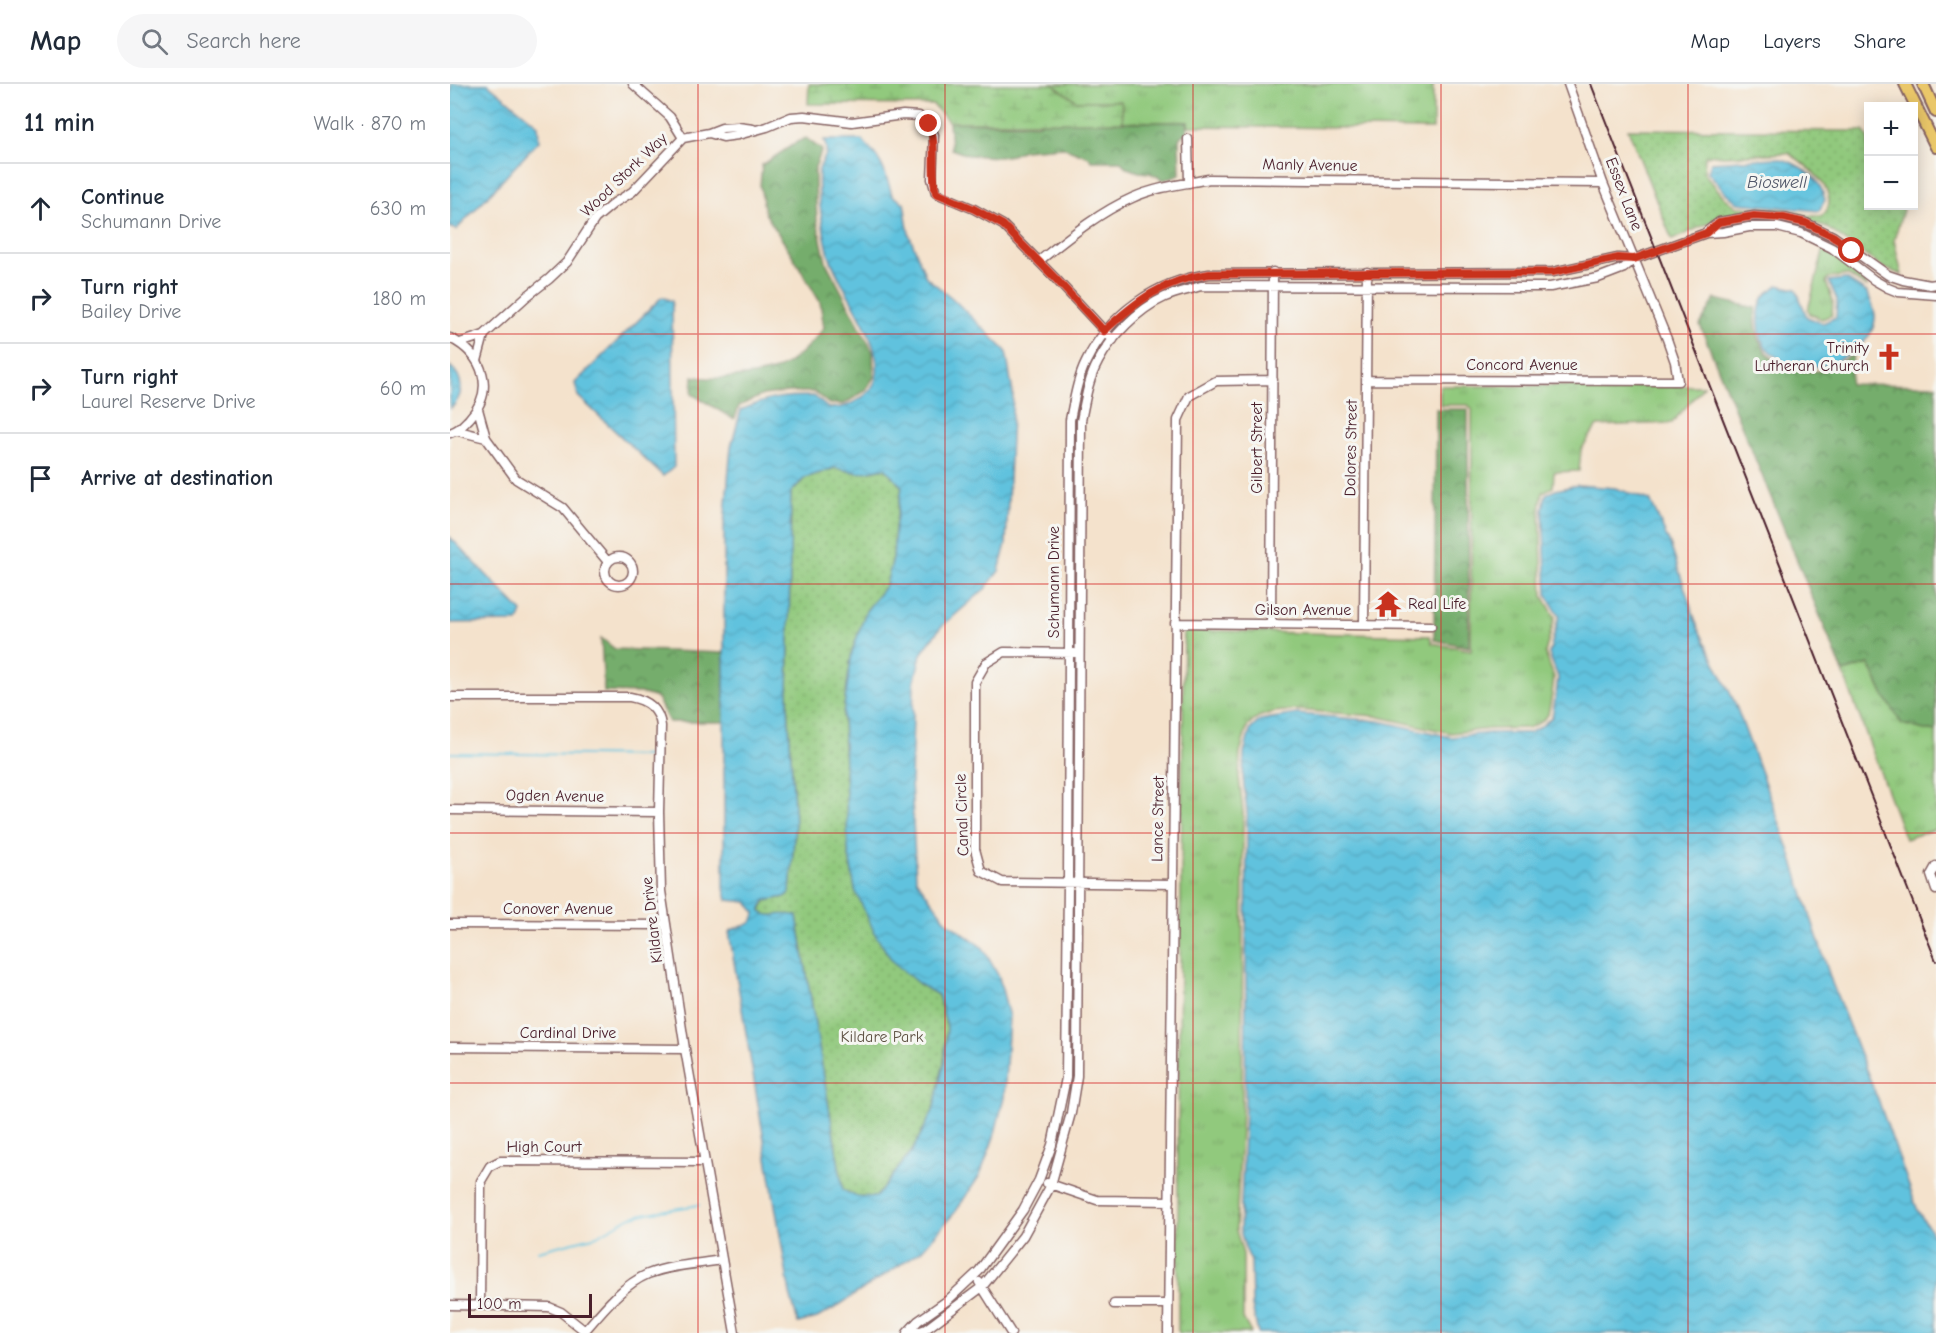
<!DOCTYPE html>
<html lang="en">
<head>
<meta charset="utf-8">
<style>
	:root { --surface:#fff; --page:#f6f6f7; --text:#1f2937; --muted:#747a83; --line:#e0e1e3 }
	body { margin:0; font-family:"Comic Neue",sans-serif; background:var(--page); color:var(--text) }
	.controls { position:absolute; right:18px; top:18px; display:grid; overflow:hidden; border-radius:0px; box-shadow:0 3px 15px #0003 }
	.controls button { width:54px; height:54px; display:grid; place-items:center; padding:0; border:0; border-bottom:2px solid var(--line); background:var(--surface); color:var(--text); font:30px sans-serif }
	.scale { position:absolute; left:18px; bottom:15px; width:124px; box-sizing:border-box; padding-left:6px; border:3px solid #4a1f2b; border-top:0; font-size:16px; line-height:21px; white-space:nowrap; color:#4a1f2b; -webkit-text-stroke:4px #f6f6f2; paint-order:stroke }
	.stop { position:absolute; width:18px; height:18px; margin:-14px; border:4px solid #c8321e; border-radius:50%; background:#fff }
	.stop.end { background:#c8321e; border-color:#fff; box-shadow:0 2px 6px #0008 }
	.list { margin:0; padding:0; list-style:none }
	h2 { display:flex; justify-content:space-between; align-items:center; height:78px; margin:0; padding:0 24px; font-size:26px }
	h2 small { font-size:20px; font-weight:400; color:var(--muted) }
	.list li { display:grid; grid-template-columns:39px 1fr auto; gap:18px; align-items:center; box-sizing:border-box; height:90px; padding:0 24px; border-top:2px solid var(--line) }
	.list b { display:block; font-size:22px; white-space:nowrap }
	.list p { margin:0; font-size:20px; white-space:nowrap; color:var(--muted) }
	.list em { font-size:20px; font-style:normal; color:var(--muted) }
	.icon { flex:none; width:33px; height:33px; fill:none; stroke:currentColor; stroke-width:2; stroke-linecap:round; stroke-linejoin:round }
	.map { position:relative; flex:none; width:1486px; height:1249px; overflow:hidden }
	header { display:flex; align-items:center; gap:36px; box-sizing:border-box; height:84px; padding:0 30px; background:var(--surface); border-bottom:2px solid var(--line) }
	header strong { font-size:28px }
	nav { display:flex; gap:33px; margin-inline-start:auto; font-size:21px }
	.search { width:420px; height:54px; background:var(--page); display:flex; align-items:center; gap:15px; box-sizing:border-box; padding:0 21px; border-radius:33px; color:var(--muted); font-size:22px }
	main { display:flex }
	aside { flex:1; background:var(--surface) }
	.map>svg:first-child { display:block }
</style>
</head>
<body>
<header>
<strong>Map</strong>
<div class="search"><svg class="icon" aria-label="search" viewBox="0 0 24 24"><circle cx="10" cy="10" r="6"/><path d="M15 15l6 6"/></svg>Search here</div>
<nav><a>Map</a><a>Layers</a><a>Share</a></nav>
</header>
<main>
<aside>
<h2>11 min<small>Walk · 870 m</small></h2>
<ul class="list">
<li><svg class="icon" aria-label="ahead" viewBox="0 0 24 24"><path d="M12 20V5M6 11l6-6 6 6"/></svg><div><b>Continue</b><p>Schumann Drive</p></div><em>630 m</em></li>
<li><svg class="icon" aria-label="right" viewBox="0 0 24 24"><path d="M7 20v-9h11M14 6l5 5-5 5"/></svg><div><b>Turn right</b><p>Bailey Drive</p></div><em>180 m</em></li>
<li><svg class="icon" aria-label="right" viewBox="0 0 24 24"><path d="M7 20v-9h11M14 6l5 5-5 5"/></svg><div><b>Turn right</b><p>Laurel Reserve Drive</p></div><em>60 m</em></li>
<li><svg class="icon" aria-label="arrive" viewBox="0 0 24 24"><path d="M6 21V4h12l-3 4 3 4H6"/></svg><div><b>Arrive at destination</b></div></li>
</ul>
</aside>
<div class="map">
<svg width="1486" height="1249" viewBox="0 0 1486 1249">
	<defs>
		<pattern id="grass-tufts" width="24" height="20" patternUnits="userSpaceOnUse" patternTransform="scale(1.5)"><rect width="24" height="20" fill="#91c97d"/><path d="M3 7l-1-3M5 7V3M7 7l1-3M15 17l-1-3M17 17v-4M19 17l1-3" fill="none" stroke="#7fac6c"/></pattern>
		<pattern id="forest-crowns" width="20" height="18" patternUnits="userSpaceOnUse" patternTransform="scale(1.5)"><rect width="20" height="18" fill="#74ad6c"/><path d="M2 6a3 3 0 1 1 6 0M12 15a3 3 0 1 1 6 0" fill="none" stroke="#618c59"/></pattern>
		<pattern id="wetland-marsh" width="20" height="14" patternUnits="userSpaceOnUse" patternTransform="scale(1.5)"><rect width="20" height="14" fill="#91c97d"/><path d="M1 5h8M5 5V1M11 12h8M15 12V8" fill="none" stroke="#7fac6c"/></pattern>
		<pattern id="park-dots" width="8" height="8" patternUnits="userSpaceOnUse" patternTransform="scale(1.5)"><rect width="8" height="8" fill="#91c97d"/><path d="M2 2h.1M6 6h.1" fill="none" stroke="#7fac6c" stroke-width="1.8" stroke-linecap="round"/></pattern>
		<pattern id="water-waves" width="16" height="10" patternUnits="userSpaceOnUse" patternTransform="scale(1.5)"><rect width="16" height="10" fill="#60c2de"/><path d="M0 5q4-4 8 0t8 0" fill="none" stroke="#55a6bf"/></pattern>
	</defs>
	<rect width="100%" height="100%" fill="#f6f6f2"/>
	<filter id="ink" filterUnits="userSpaceOnUse"><feTurbulence type="fractalNoise" baseFrequency=".0167" numOctaves="2"/><feDisplacementMap in="SourceGraphic" scale="12" xChannelSelector="R" yChannelSelector="G"/><feConvolveMatrix kernelMatrix="1 2 1 2 8 2 1 2 1" color-interpolation-filters="sRGB"/></filter>
	<filter id="wash" filterUnits="userSpaceOnUse"><feTurbulence type="fractalNoise" baseFrequency=".008" numOctaves="4" result="noise"/><feDisplacementMap in="SourceGraphic" scale="24" xChannelSelector="R" yChannelSelector="G"/><feGaussianBlur stdDeviation="1.35" result="paint"/><feColorMatrix in="noise" values="0 0 0 0 0 0 0 0 0 0 0 0 0 0 0 0 0 1.4 0 .05"/><feComposite in="paint" operator="in"/></filter>
	<g filter="url(#wash)">
		<rect width="100%" height="100%" fill="#f4e2cc"/>
		<path fill="url(#grass-tufts)" stroke="#6e7454" stroke-width="1.5" d="M604,0H983V45L738,42V38H673L671,18L627,17L606,3Z
			M1374,164L1416,199L1417,203L1397,191L1378,194L1376,198L1383,217L1382,231L1372,235L1360,230L1358,226Z
			M990,302H1254L1222,339L1147,342L1131,366L1129,387L1104,388L1103,403L1093,408L1090,425L1093,512L1105,533L1095,569L1104,593L1102,610L1098,631L1091,638L1078,644L1040,645L1001,649L925,632L847,626L823,628L808,633L797,643L790,669L789,693L793,728L792,1026L786,1146L793,1170V1234L801,1249H730L728,1247V1042L734,546L980,552L982,559L1021,566L1022,325L1018,321H990Z
			M1419,580L1433,610L1478,647H1486V745L1455,755L1393,588Z"/>
		<path fill="url(#forest-crowns)" stroke="#5f664c" stroke-width="1.5" d="M499,38L589,40V38H738L737,49L732,51L729,55L730,90L714,96L700,89L689,88L677,84L670,77H641L639,73L613,63L573,66L562,71L549,73L518,71L501,65Z
			M356,54L372,66L365,83V100L367,137L376,178L423,268L424,293L415,307L394,320H379L364,308H338L313,311L289,322L285,334L283,335L242,310L243,292C258,297 309,292 325,286C342,280 363,258 374,244L370,218L344,174L315,129L310,102L312,81L347,58Z
			M1265,215L1306,224C1302,265 1327,291 1368,287C1379,286 1393,276 1403,271L1400,300L1486,301V647H1478L1452,640L1433,610L1419,580L1393,588L1250,241Z
			M986,325H1018L1019,563L984,556Z
			M151,554L165,565L274,569V638H219L207,614L190,609L154,608Z"/>
		<path fill="url(#wetland-marsh)" stroke="#6e7454" stroke-width="1.5" d="M359,0H604L606,3L627,17H671L673,38H499L483,21L358,20Z"/>
		<path fill="url(#park-dots)" stroke="#6e7454" stroke-width="1.5" fill-rule="evenodd" d="M1178,45L1413,47L1418,53V122H1451L1453,126L1444,156L1452,191L1432,183L1377,144L1349,133L1323,129L1305,128L1274,132L1222,156ZM1338,69C1355,79 1395,110 1372,132H1360L1335,126L1287,123L1274,113L1254,89L1255,72L1262,71L1274,72Z
			M385,384L409,389L435,384L452,403L445,444L443,474L436,501L416,527L402,568L393,630L398,766L405,806L469,900L488,911L497,943L494,979L483,1027L462,1067L426,1113L405,1112L393,1107L347,832C335,831 320,834 311,828L315,817L335,813L340,808L345,740L338,621L341,408L355,394Z"/>
		<path fill="url(#water-waves)" stroke="#557084" stroke-width="1.5" fill-rule="evenodd" d="M1,0H38L88,41L89,57L6,146L0,143Z
			M374,56H412C431,74 435,86 442,111L454,119L459,150L476,193L502,214L556,267L563,310L556,460L549,487L535,505L490,544L471,570L464,599L461,697L466,795L497,838L533,864L549,893L559,933L554,1014L544,1053L530,1091L506,1127L471,1167L383,1225L367,1234L348,1239L340,1210L279,848C289,839 304,846 305,828L297,818L277,816L274,804V441L281,363L291,326C320,313 333,312 364,312L378,324C394,324 398,322 411,314C459,284 386,205 378,167C372,141 367,113 369,86C370,80 375,75 376,69C377,65 375,59 374,56ZM385,384L409,389L435,384L452,403L445,444L443,474L436,501L416,527L402,568L393,630L398,766L405,806L426,852L443,878L469,900L488,911L497,943L494,979L483,1027L462,1067L426,1113L405,1112L393,1106L347,832C335,826 323,836 311,828V825L315,817L335,813L340,809L345,740L338,621L341,408L355,394Z
			M1326,74C1342,76 1362,88 1370,102C1372,106 1374,112 1375,116L1369,127L1288,119L1277,110L1258,88L1261,78Z
			M1396,195L1418,209C1420,216 1424,224 1425,231C1427,265 1369,292 1340,281C1334,279 1322,270 1317,265C1307,253 1306,226 1314,213C1318,208 1324,204 1328,201L1346,205L1357,233L1373,239L1386,233L1387,216L1379,197Z
			M212,213L222,217L224,383L213,392L128,312L125,299Z
			M0,282C15,294 14,313 0,325Z
			M1128,401L1165,404L1200,416L1220,460L1248,544L1285,619L1338,762L1382,899L1430,1021L1468,1127L1486,1155V1249H808L802,1222L801,1177L795,1164L790,1146L795,1026L797,728L793,693L794,669L800,646L810,636L847,630L929,637L1001,653L1040,649H1079L1093,641L1102,633L1106,611L1108,593L1099,570L1109,532L1097,511L1093,425L1096,410L1106,406Z
			M0,453L72,528L68,538L0,539Z"/>
		<g fill="none" stroke-linecap="round" stroke-linejoin="round">
			<path stroke="#60c2de" stroke-width="2" d="M0,669L202,672
				M88,1167L147,1152L179,1134L198,1129L249,1121"/>
		</g>
	</g>
	<g filter="url(#ink)">
		<g fill="none" stroke-linecap="round" stroke-linejoin="round">
			<defs>
				<path id="minor" d="M183,0L220,33L233,54
					M259,49L273,53L288,51L317,43L341,33L354,32L402,38L453,31L469,32L479,40L484,51L482,95L486,109L524,125L553,141L605,194L663,256
					M233,54L259,49L272,44L288,43L303,45
					M738,55L739,99
					M1256,148L1269,138L1304,132L1334,134L1356,139L1383,152L1438,191L1453,196L1480,201L1486,200
					M589,177C618,154 648,129 682,114C706,103 734,100 759,95L1153,99
					M0,254C34,271 46,306 19,335C12,342 9,346 0,349
					M10,259L34,251L76,213L99,195L117,178L145,135L164,119L182,108L233,54
					M27,277L34,251
					M916,296L1228,297L1225,278L1217,255L1153,99L1118,0
					M28,325L36,354L66,395L113,424L158,478
					M8,347L36,354
					M155 487a14 14 0 1 1 28 0a14 14 0 1 1-28 0Z
					M725,539L981,542
					M821,541L823,188
					M914,541L917,188
					M624,569L554,568L536,579L525,598V765L531,787L552,798L723,800
					M0,613H180C197,616 209,624 211,642L209,728L211,807L235,965L285,1249
					M0,726L209,728
					M1486,782L1481,791L1486,806
					M0,840L216,841
					M0,963L235,965
					M597,1099L647,1116L720,1117
					M529,1198L561,1249
					M664,1220H718
					M0,1221L99,1223L111,1228L135,1247
					M30,1221L31,1097L40,1082L50,1077L255,1078
					M133,1249C151,1228 172,1201 198,1190C221,1181 248,1180 272,1176
					M457,1249L468,1237L498,1216L529,1187L573,1126L589,1096L602,1061L616,994L618,799L620,336C624,317 627,296 636,278C659,230 706,197 759,190L1103,188L1168,174L1184,175
					M465,1249L476,1245L532,1203L573,1152L601,1101L621,1029L627,992L631,337C635,317 638,296 648,278C661,253 688,225 715,213C726,208 739,206 751,202L1100,203L1148,194L1174,184L1184,175L1256,149L1273,148L1299,143H1327L1351,149L1382,164L1424,196L1438,204L1448,208L1486,211
					M718,1249L728,336L739,312L766,297L823,296"/>
				<path id="major" d="M1455,0L1486,63
					M1473,0L1486,28"/>
			</defs>
			<use href="#minor" stroke="#866363" stroke-width="11"/>
			<use href="#major" stroke="#866363" stroke-width="14"/>
			<use href="#minor" stroke="#fff" stroke-width="8"/>
			<use href="#major" stroke="#eac769" stroke-width="10"/>
			<path stroke="#4a1f2b" stroke-width="2" d="M1141,0L1486,877"/>
		</g>
	</g>
	<g fill="none" stroke-linecap="round" stroke-linejoin="round" filter="url(#ink)">
		<path stroke="#c8321e" stroke-width="8" d="M479,40C488,62 480,86 486,109L524,125L553,141L605,194L654,247C687,217 713,196 759,190L1103,188L1168,174L1184,175L1256,149L1269,138L1304,132L1334,134L1356,139L1383,152L1402,167"/>
	</g>
	<path fill="none" stroke="#d62828" stroke-width="1.5" stroke-opacity="0.55" d="M248,0V1249M495,0V1249M743,0V1249M991,0V1249M1238,0V1249M0,250H1486M0,500H1486M0,749H1486M0,999H1486"/>
	<defs>
		<symbol id="church-bare" viewBox="-9 -9 18 18"><path d="M-1.2-6h2.4v3.5h3.3v2.4h-3.3V6h-2.4V-.1h-3.3v-2.4h3.3Z" fill="#c8321e" stroke="#f6f6f2" stroke-width="2.5" paint-order="stroke"/></symbol>
		<symbol id="temple-bare" viewBox="-9 -9 18 18"><path d="M0-6L5-2H3V0L6.5 2.5H4V6H1.5V3h-3V6H-4V2.5H-6.5L-3 0V-2H-5Z" fill="#c8321e" stroke="#f6f6f2" stroke-width="2.5" paint-order="stroke"/></symbol>
	</defs>
	<g fill-rule="evenodd">
		<use href="#church-bare" x="1420" y="254" width="38" height="38"/>
		<use href="#temple-bare" x="919" y="501" width="38" height="38"/>
	</g>
	<g text-anchor="middle" dominant-baseline="central" stroke-width="6" stroke-linejoin="round" paint-order="stroke">
		<g font-size="16" fill="#4a1f2b" stroke="#f6f6f2">
			<text transform="translate(860 81) rotate(1)">Manly Avenue</text>
			<text transform="translate(174 91) rotate(-44)">Wood Stork Way</text>
			<text transform="translate(1174 110) rotate(69)">Essex Lane</text>
			<text x="1072" y="281">Concord Avenue</text>
			<text transform="translate(807 364) rotate(-90)">Gilbert Street</text>
			<text transform="translate(901 364) rotate(-89)">Dolores Street</text>
			<text transform="translate(604 498) rotate(-90)">Schumann Drive</text>
			<text x="853" y="526">Gilson Avenue</text>
			<text transform="translate(105 712) rotate(1)">Ogden Avenue</text>
			<text transform="translate(512 731) rotate(-92)">Canal Circle</text>
			<text transform="translate(708 735) rotate(-89)">Lance Street</text>
			<text x="108" y="825">Conover Avenue</text>
			<text transform="translate(202 836) rotate(-97)">Kildare Drive</text>
			<text x="118" y="949">Cardinal Drive</text>
			<text x="94" y="1063">High Court</text>
		</g>
		<g font-size="16" fill="#4a1f2b" stroke="#f6f6f2" text-anchor="end">
			<text x="1419" y="264">Trinity<tspan x="1419" dy="18">Lutheran Church</tspan></text>
			<text x="958" y="520" text-anchor="start">Real Life</text>
		</g>
		<g font-size="16" fill="#5f5244" stroke="#f6f6f2">
			<text x="432" y="953">Kildare Park</text>
		</g>
		<g font-size="18" font-style="italic" fill="#52586a" stroke="#f6f6f2">
			<text x="1327" y="98">Bioswell</text>
		</g>
	</g>
</svg>
<div class="controls">
<button>+</button>
<button>−</button>
</div>
<div class="scale">100 m</div>
<div class="stop" style="left:1402px;top:167px"></div>
<div class="stop end" style="left:479px;top:40px"></div>
</div>
</main>
</body>
</html>
